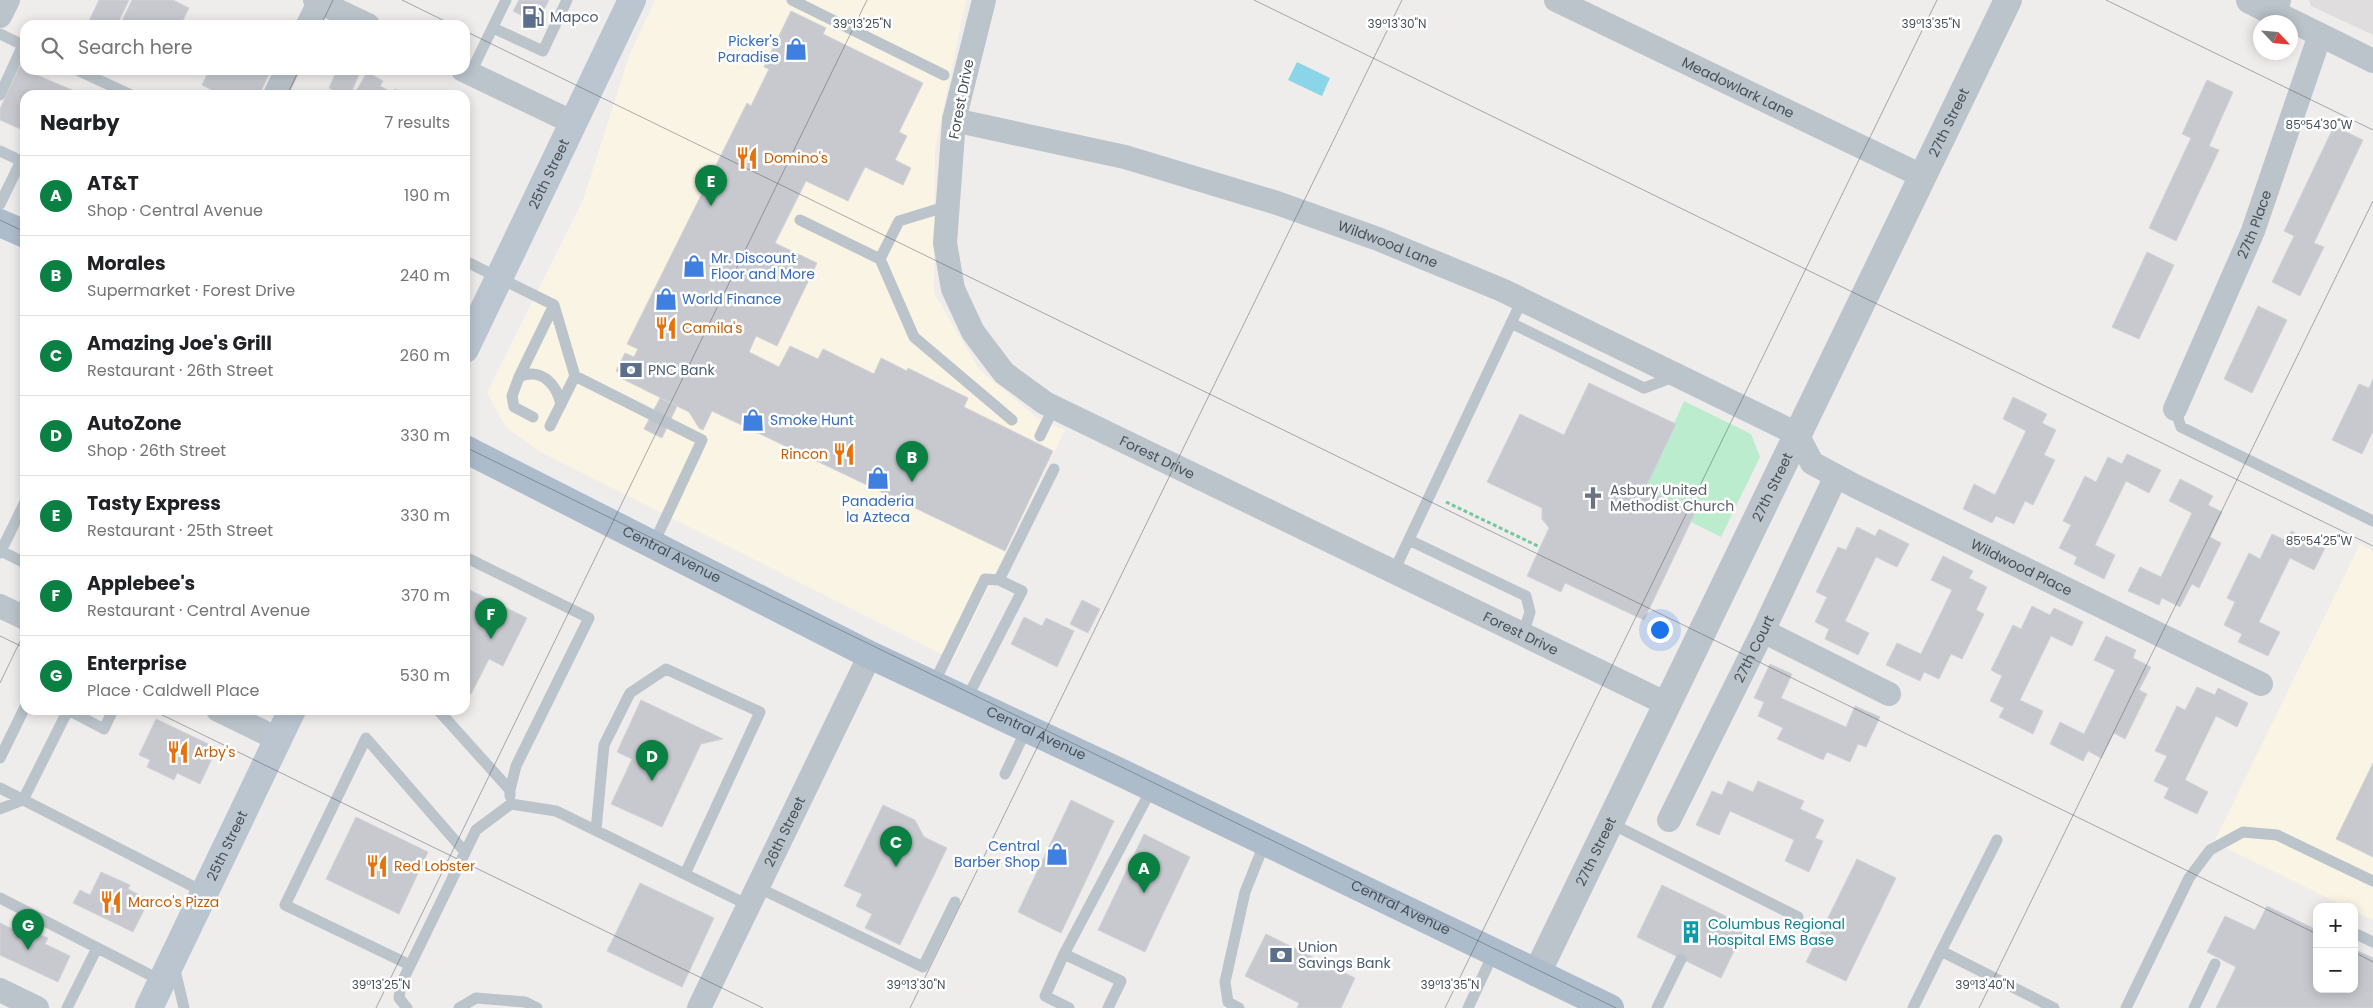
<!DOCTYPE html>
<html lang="en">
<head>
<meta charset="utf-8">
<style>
	:root { --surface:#fff; --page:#f6f6f6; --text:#202124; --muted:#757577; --line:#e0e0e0; --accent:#0b8043 }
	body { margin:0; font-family:Poppins,sans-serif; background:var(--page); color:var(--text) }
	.controls { position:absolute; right:15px; bottom:15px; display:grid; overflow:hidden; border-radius:10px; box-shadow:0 2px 12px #0003 }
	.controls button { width:45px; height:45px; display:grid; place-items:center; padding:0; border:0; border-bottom:1px solid var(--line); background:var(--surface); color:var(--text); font:25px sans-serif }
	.compass { position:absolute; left:2253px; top:15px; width:45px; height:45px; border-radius:50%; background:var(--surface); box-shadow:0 2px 12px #0003; rotate:116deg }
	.you { position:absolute; left:1659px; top:629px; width:18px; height:18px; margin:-12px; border:4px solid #fff; border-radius:50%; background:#1a73e8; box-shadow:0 0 0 8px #1a73e833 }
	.badge { display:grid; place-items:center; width:32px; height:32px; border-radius:50%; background:var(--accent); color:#fff; font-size:16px; font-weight:700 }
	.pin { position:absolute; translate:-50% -41px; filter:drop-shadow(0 1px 2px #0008) }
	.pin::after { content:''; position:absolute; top:26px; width:18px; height:15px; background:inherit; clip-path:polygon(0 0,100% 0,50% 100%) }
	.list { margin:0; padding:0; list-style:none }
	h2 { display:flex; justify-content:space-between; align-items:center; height:65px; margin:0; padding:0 20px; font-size:21px }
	h2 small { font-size:16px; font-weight:400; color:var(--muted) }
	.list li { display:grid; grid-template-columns:32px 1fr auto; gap:15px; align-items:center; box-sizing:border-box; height:80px; padding:0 20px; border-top:1px solid var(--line) }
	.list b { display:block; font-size:19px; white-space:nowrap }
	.list p { margin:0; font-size:16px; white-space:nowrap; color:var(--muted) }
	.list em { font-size:16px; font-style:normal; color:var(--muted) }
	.icon { flex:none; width:28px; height:28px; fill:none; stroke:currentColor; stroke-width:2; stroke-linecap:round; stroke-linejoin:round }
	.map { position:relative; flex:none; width:2373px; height:1008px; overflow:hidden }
	.search { position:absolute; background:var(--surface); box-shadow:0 2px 12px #0003; left:20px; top:20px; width:450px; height:55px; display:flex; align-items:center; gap:12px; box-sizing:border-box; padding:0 18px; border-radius:15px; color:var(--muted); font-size:19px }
	.panel { position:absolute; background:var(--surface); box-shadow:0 2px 12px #0003; left:20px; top:90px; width:450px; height:625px; border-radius:15px }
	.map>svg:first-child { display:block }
</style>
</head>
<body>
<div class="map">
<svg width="2373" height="1008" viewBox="0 0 2373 1008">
	<rect width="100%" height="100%" fill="#efecec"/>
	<path fill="#faf4e5" d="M655,0H966L935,150L934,293L979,369L1037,418L1065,430L953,660L539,451L506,427L487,393L583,200L629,56Z
		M2360,544L2373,551V920L2354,911V907H2346L2214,842Z"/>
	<path fill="#e0ddde" d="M2309,0H2373V35L2311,6Z"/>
	<path fill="#bbecce" d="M1684,401L1751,434L1760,457L1721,537L1691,522L1695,513L1645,489Z"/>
	<path fill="#8ad5e7" d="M1297,62L1330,78L1322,96L1288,80Z"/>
	<path fill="#c7c9cf" stroke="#d1d3d8" d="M99,0H129L117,25H87Z
		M132,0H173L189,8L183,20L193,25H120Z
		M519,0H549L537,23L513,11Z
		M791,11L826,28L823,34L923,83L899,132L907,136L895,160L911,168L903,185L865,167L848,201L806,181L775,243L817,263L777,346L756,336L749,352L779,367L790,346L818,359L823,349L874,374L881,358L907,371L908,368L968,398L964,407L1053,451L1005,551L712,411L703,430L699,428L689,412L621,378L623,374L616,371L625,353L634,357L638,349L627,344L747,103L751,106L769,69L764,67Z
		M20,66L25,70L84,95H25V131L0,120V109Z
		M209,70H271L259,95H222L202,85Z
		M337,70H361L350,95H344L329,88Z
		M367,72L383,81L380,86L389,91L386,95H354Z
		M2207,80L2233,92L2209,146L2219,150L2176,241L2149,228L2191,138L2182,134Z
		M395,89L406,95H392Z
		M2334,126L2363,140L2314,243L2324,247L2300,296L2272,282L2294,236L2284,231Z
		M2147,252L2174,265L2139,339L2112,327Z
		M2258,306L2287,320L2252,393L2224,379Z
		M2373,379V431L2362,454L2332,440L2359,384L2369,388Z
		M1589,383L1676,424L1645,489L1695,513L1644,620L1565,583L1561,592L1527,576L1549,528L1542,519V508L1487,482L1520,414L1564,435Z
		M2013,397L2047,414L2042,423L2056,430L2044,455L2055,460L2033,505L2025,501L2014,524L1996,516L1992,523L1963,509L1974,484L1995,495L2026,431L2003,419Z
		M660,398L677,406L662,438L644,429Z
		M2127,454L2161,470L2149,493L2126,481L2095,545L2115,555L2104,579L2074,564L2077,557L2059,548L2071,525L2063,521L2085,476L2096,482L2108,457L2122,464Z
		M2180,479L2213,496L2208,505L2222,512L2210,537L2221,543L2199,588L2192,584L2180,607L2162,598L2159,605L2128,591L2140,567L2161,577L2192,513L2169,501Z
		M1857,527L1875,536L1879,529L1909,544L1897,567L1876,557L1845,621L1869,633L1858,655L1825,639L1829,629L1815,622L1827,597L1816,592L1838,547L1846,550Z
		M2291,531L2325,548L2314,570L2290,558L2259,622L2280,632L2268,656L2238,642L2242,634L2224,625L2235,602L2227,598L2249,553L2260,559L2272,534L2287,541Z
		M1943,556L1973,571L1969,578L1987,587L1976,610L1984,614L1962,659L1951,654L1939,679L1924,672L1920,681L1886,665L1897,643L1921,654L1952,590L1931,580Z
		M468,589L527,618L503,666L489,659L471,694L465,691V595Z
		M1082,600L1100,609L1088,633L1070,624Z
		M2032,606L2050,615L2054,608L2083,622L2072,646L2051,636L2020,700L2043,711L2033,734L1999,717L2004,708L1990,701L2002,676L1991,670L2013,625L2021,629Z
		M1024,617L1042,626L1046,618L1074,631L1057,667L1011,644Z
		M2106,636L2136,650L2133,658L2151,667L2139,690L2147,694L2125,739L2114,733L2101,758L2088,751L2083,761L2050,744L2060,722L2084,734L2115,670L2094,660Z
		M1770,664L1792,674L1781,698L1846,727L1855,706L1880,717L1866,747L1858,744L1850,762L1827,752L1823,760L1777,739L1783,728L1758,716L1764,702L1754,698Z
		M2197,687L2215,695L2218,688L2248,703L2237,727L2216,716L2185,780L2208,792L2197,814L2164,798L2169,788L2154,781L2167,756L2155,751L2177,706L2185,710Z
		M641,700L723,739L701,744L662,827L611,804L632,759L617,752Z
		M156,719L217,748L200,784L177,773L174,780L147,767L150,760L139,755Z
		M2373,763V857L2336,839Z
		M1728,781L1753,792L1758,781L1804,801L1800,809L1824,820L1815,838L1823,841L1809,872L1785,861L1794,840L1730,811L1719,835L1696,825L1712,791L1722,795Z
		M1071,800L1114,821L1061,933L1018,912Z
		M883,805L915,820L924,837L947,848L900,945L865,928L872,914L856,906L862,894L844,886Z
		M356,817L428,852L399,914L326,879Z
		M1144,834L1190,857L1145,952L1098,930Z
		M1857,859L1896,878L1846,981L1806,962Z
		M101,872L130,885L128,889L149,900L133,932L73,903L80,890L90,895Z
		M640,883L714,918L682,987L607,951Z
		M1662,885L1746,926L1721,978L1637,937Z
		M2267,906L2317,930V989H2354V949L2373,958V1008H2216L2236,967L2207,952L2225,916L2255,930Z
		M0,923L31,938L34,932L48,938L45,944L70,956L58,982L0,955Z
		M1266,934L1355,978L1341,1008H1297L1299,1003L1245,976Z"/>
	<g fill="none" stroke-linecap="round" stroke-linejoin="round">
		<path stroke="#75c89e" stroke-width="3" stroke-dasharray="4 2.5" stroke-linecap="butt" d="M1446,502L1540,547"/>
		<path stroke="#bbc4cb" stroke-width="11" d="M792,0L944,75
			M493,28L543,51L567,0
			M0,34L25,46
			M77,70L131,95
			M470,74L506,0
			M0,95L23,45
			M0,151L21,161L0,204
			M948,206L899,221L880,259L914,337L1012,420
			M800,220L880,259
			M465,261L554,305L519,377L512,396L514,407L533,417
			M1511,323L1644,388L1676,376
			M575,376L702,440L653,545
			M519,377C541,367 557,384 561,405
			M2175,409L2181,427L2373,521
			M550,426L575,376L554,305
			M1040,436L1054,407
			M1409,540L1526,596L1530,612L1523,634
			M1,551L25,563
			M0,553L25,502
			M465,557L589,618L516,766L510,790
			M1394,571L1522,300
			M933,685L985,579L999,580L1054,469
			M966,700L1022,591L999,580
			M438,710L510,790V796
			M0,758L25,707
			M1005,774L1027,728
			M0,788L204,892
			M0,809L23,800L68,710L104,729L113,710
			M1610,823L1798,917
			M596,830L604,745L630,693L666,669L760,712L685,874
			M757,887L923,967L955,902
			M0,898L162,981
			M2354,933L2373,942
			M1941,951L1997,840
			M1064,954L1121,981L1108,1008
			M410,965L285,905L366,738L465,852
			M174,966L184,1008
			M67,1008L97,948
			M407,1008L399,998L401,984L476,830L511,804L556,811L748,905
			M459,1008L476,998L525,1002L537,1008
			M1069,1008L1045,996L1064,954L1152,788
			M1239,1008L1228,1002L1225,982L1245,892L1265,842
			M1468,1008L1494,952
			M1657,1008L1681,959
			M1913,1008L1941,951L2054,1008
			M2126,1008L2189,878L2210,850L2243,832L2277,835L2373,881
			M2194,1008L2215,964"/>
		<g stroke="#bbc4cb" stroke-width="24">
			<path d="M315,0L368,25"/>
			<path id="s1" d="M984,0L954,120L945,243L953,289L973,332L1004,373L1045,403L1667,704"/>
			<path id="s2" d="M1556,0L1922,176"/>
			<path d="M2272,11L2373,61"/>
			<path d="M0,16L8,0"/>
			<path d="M308,25L320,0"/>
			<path d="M463,70L574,123"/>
			<path d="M275,95L287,70"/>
			<path id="s3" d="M954,120L1125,157L1277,203L1378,239L1502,290L1797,434L1812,463L1855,486L2261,684"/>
			<path id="s4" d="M2175,409L2253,231L2320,35"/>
			<path d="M0,606L25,618"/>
			<path d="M1763,631L1889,694"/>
			<path d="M218,710L278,739"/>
			<path id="s5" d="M1669,820L1763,631L1836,476"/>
			<path d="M0,990L37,1008"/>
			<path id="s6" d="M699,1008L870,655"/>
		</g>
		<g stroke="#bbc4cb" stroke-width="28">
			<path d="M2250,0L2272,11L2277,0"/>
			<path id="s7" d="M1537,973L2008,0"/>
		</g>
		<g stroke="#bac5d0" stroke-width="28">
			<path id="s8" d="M465,349L632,0"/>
			<path id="s9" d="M149,1008L292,710"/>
		</g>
		<g stroke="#adbccb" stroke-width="28">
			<path d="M0,223L25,234"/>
			<path id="s10" d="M465,449L870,655L1126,775L1610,1008"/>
		</g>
	</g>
	<path fill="none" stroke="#465059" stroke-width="1" stroke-opacity="0.45" d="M402,0L453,25M1254,0L2373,546M2106,0L2373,130M321,25L333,0M465,31L2317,934M287,95L299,70M0,220L25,232M465,447L1616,1008M0,636L25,648M0,683L25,631M152,710L763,1008M2354,952L2373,962M376,1008L867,0M910,1008L1402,0M1445,1008L1937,0M1979,1008L2373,201"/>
	<defs>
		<symbol id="fuel-bare" viewBox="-9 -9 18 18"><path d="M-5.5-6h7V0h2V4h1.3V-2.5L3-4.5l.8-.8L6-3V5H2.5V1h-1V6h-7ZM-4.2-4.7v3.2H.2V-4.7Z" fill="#5c6f8a" stroke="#fff" stroke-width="2.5" paint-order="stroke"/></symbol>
		<symbol id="shop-bare" viewBox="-9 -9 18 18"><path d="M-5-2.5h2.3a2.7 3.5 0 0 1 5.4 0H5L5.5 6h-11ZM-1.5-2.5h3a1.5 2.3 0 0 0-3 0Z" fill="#3f7fe0" stroke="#fff" stroke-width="2.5" paint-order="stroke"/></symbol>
		<symbol id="restaurant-bare" viewBox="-9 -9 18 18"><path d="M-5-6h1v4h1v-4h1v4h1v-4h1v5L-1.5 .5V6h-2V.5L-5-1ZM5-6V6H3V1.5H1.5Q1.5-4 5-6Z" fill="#e8710a" stroke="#fff" stroke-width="2.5" paint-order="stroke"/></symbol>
		<symbol id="bank-bare" viewBox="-9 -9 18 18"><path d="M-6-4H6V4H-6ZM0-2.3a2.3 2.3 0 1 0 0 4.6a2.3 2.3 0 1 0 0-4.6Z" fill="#5c6f8a" stroke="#fff" stroke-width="2.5" paint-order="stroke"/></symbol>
		<symbol id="church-bare" viewBox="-9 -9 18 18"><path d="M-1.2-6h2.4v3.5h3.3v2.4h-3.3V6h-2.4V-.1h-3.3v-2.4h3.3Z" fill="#6b7280" stroke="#fff" stroke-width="2.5" paint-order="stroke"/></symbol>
		<symbol id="building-bare" viewBox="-9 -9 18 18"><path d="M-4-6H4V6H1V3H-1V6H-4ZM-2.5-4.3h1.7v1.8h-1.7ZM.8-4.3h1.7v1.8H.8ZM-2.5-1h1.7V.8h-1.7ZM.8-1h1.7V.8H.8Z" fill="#0f9aa8" stroke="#fff" stroke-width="2.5" paint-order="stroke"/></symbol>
	</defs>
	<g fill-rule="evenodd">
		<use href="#fuel-bare" x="517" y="1" width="32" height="32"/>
		<use href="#shop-bare" x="780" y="33" width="32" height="32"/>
		<use href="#restaurant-bare" x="731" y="142" width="32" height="32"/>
		<use href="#shop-bare" x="678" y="250" width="32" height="32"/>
		<use href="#shop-bare" x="650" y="283" width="32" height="32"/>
		<use href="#restaurant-bare" x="650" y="312" width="32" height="32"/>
		<use href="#bank-bare" x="615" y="354" width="32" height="32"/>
		<use href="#shop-bare" x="737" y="404" width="32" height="32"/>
		<use href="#restaurant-bare" x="828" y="438" width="32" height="32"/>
		<use href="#shop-bare" x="862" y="462" width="32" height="32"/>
		<use href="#church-bare" x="1577" y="482" width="32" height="32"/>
		<use href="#restaurant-bare" x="162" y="736" width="32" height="32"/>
		<use href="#shop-bare" x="1041" y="838" width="32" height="32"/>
		<use href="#restaurant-bare" x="361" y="850" width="32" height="32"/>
		<use href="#restaurant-bare" x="95" y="886" width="32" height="32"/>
		<use href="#building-bare" x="1675" y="916" width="32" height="32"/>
		<use href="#bank-bare" x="1265" y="939" width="32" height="32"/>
	</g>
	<g text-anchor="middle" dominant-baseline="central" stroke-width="5" stroke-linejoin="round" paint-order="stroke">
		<g font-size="14" fill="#4e5e75" stroke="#fff" text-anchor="start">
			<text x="550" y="17">Mapco</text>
			<text x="648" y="370">PNC Bank</text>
			<text x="1298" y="947">Union<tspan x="1298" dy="16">Savings Bank</tspan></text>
		</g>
		<g font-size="14" fill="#366cbe" stroke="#fff" text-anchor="start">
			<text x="779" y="41" text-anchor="end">Picker's<tspan x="779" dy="16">Paradise</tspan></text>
			<text x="711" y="258">Mr. Discount<tspan x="711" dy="16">Floor and More</tspan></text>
			<text x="682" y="299">World Finance</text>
			<text x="770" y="420">Smoke Hunt</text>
			<text x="878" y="501" text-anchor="middle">Panaderia<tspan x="878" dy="16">la Azteca</tspan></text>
			<text x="1040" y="846" text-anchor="end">Central<tspan x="1040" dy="16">Barber Shop</tspan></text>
		</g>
		<g font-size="14" fill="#465059" stroke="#fff">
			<text stroke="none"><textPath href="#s2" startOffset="202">Meadowlark Lane</textPath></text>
			<text transform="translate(961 99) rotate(-79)">Forest Drive</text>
			<text stroke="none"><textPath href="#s7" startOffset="945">27th Street</textPath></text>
			<text stroke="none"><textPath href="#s8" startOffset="194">25th Street</textPath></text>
			<text stroke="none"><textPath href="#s4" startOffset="201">27th Place</textPath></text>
			<text stroke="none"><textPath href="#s3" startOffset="452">Wildwood Lane</textPath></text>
			<text stroke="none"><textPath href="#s1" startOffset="568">Forest Drive</textPath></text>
			<text stroke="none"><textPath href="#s7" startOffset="540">27th Street</textPath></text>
			<text stroke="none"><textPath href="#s10" startOffset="232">Central Avenue</textPath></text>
			<text stroke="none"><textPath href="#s3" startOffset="1170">Wildwood Place</textPath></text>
			<text stroke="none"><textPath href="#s1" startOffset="972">Forest Drive</textPath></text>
			<text stroke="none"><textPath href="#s5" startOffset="191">27th Court</textPath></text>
			<text stroke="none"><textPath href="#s10" startOffset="638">Central Avenue</textPath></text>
			<text stroke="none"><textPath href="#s6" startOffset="196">26th Street</textPath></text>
			<text stroke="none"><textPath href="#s9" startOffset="180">25th Street</textPath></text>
			<text stroke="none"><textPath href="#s7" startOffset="135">27th Street</textPath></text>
			<text stroke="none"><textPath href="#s10" startOffset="1042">Central Avenue</textPath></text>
		</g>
		<g font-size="14" fill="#c56008" stroke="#fff" text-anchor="start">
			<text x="764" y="158">Domino's</text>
			<text x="682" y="328">Camila's</text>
			<text x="828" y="454" text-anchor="end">Rincon</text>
			<text x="194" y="752">Arby's</text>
			<text x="394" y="866">Red Lobster</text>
			<text x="128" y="902">Marco's Pizza</text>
		</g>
		<g font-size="14" fill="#5b616d" stroke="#fff" text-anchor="start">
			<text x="1610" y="490">Asbury United<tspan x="1610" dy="16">Methodist Church</tspan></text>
		</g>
		<g font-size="14" fill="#0d838f" stroke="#fff" text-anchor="start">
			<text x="1708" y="924">Columbus Regional<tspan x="1708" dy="16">Hospital EMS Base</tspan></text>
		</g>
	</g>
	<g font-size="12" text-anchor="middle" fill="#465059" stroke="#fff" stroke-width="5" stroke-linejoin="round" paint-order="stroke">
		<text x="862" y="28">39°13'25"N</text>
		<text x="1397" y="28">39°13'30"N</text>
		<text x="1931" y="28">39°13'35"N</text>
		<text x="2319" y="129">85°54'30"W</text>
		<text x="2319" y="545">85°54'25"W</text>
		<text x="381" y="989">39°13'25"N</text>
		<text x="916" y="989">39°13'30"N</text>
		<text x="1450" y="989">39°13'35"N</text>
		<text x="1985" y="989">39°13'40"N</text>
	</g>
</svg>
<div class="controls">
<button>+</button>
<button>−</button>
</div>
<svg class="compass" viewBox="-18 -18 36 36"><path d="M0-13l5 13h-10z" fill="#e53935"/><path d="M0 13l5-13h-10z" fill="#757577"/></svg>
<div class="you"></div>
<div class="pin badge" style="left:1144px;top:893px">A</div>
<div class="pin badge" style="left:912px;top:482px">B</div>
<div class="pin badge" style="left:896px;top:867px">C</div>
<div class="pin badge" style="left:652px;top:781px">D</div>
<div class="pin badge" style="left:711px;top:206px">E</div>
<div class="pin badge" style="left:491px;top:639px">F</div>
<div class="pin badge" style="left:28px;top:950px">G</div>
<div class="search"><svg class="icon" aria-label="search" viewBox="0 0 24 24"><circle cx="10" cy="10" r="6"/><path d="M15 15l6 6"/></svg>Search here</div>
<section class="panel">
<h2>Nearby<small>7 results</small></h2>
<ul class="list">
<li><span class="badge">A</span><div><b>AT&amp;T</b><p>Shop · Central Avenue</p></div><em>190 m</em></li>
<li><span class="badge">B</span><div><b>Morales</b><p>Supermarket · Forest Drive</p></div><em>240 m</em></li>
<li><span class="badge">C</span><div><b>Amazing Joe's Grill</b><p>Restaurant · 26th Street</p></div><em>260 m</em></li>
<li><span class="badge">D</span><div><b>AutoZone</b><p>Shop · 26th Street</p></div><em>330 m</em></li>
<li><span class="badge">E</span><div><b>Tasty Express</b><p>Restaurant · 25th Street</p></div><em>330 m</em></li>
<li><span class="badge">F</span><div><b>Applebee's</b><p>Restaurant · Central Avenue</p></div><em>370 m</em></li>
<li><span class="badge">G</span><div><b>Enterprise</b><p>Place · Caldwell Place</p></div><em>530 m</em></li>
</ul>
</section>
</div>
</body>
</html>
